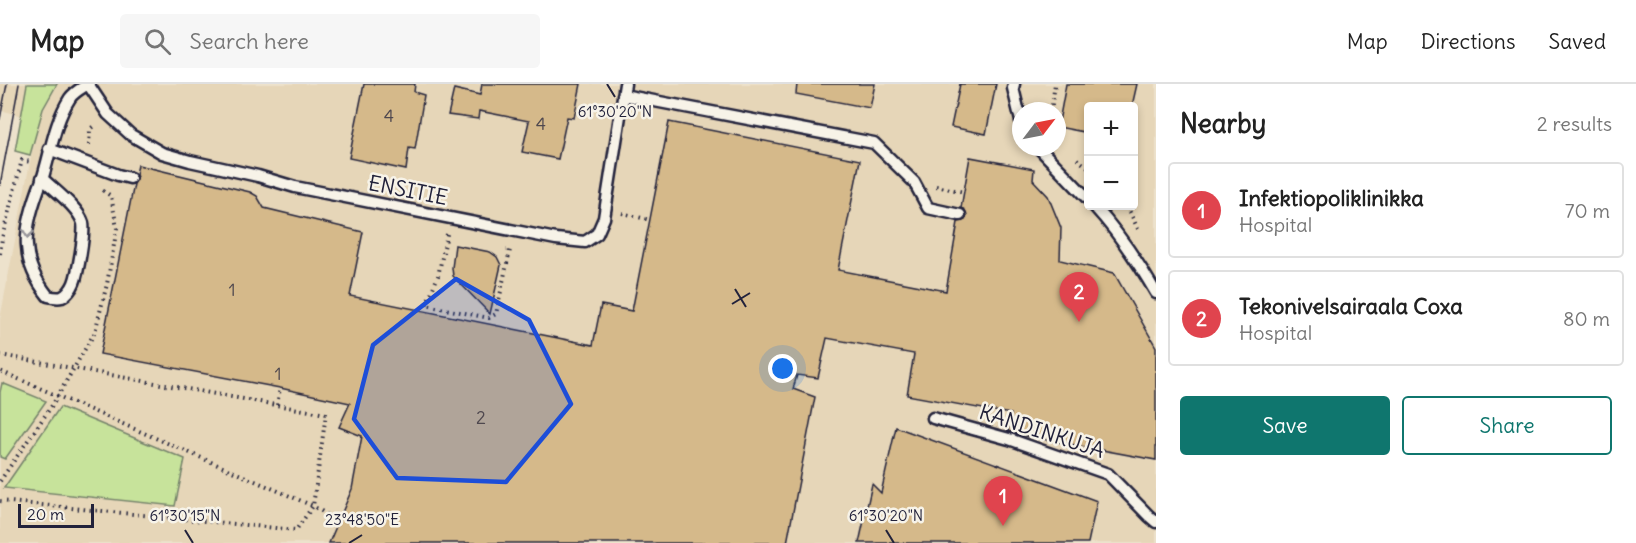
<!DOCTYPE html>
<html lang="en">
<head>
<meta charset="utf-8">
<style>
	:root { --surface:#fff; --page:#f6f6f6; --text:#222; --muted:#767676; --line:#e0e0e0; --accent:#0f766e }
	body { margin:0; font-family:Delius,sans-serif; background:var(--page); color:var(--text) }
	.controls { position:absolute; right:18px; top:18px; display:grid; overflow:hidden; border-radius:6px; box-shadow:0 3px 9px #0003 }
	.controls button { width:54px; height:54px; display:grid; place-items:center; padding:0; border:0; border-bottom:2px solid var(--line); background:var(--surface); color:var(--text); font:30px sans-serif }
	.compass { position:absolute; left:1012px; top:18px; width:54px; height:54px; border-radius:50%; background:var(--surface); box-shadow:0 3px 9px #0003; rotate:58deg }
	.scale { position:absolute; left:18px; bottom:15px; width:76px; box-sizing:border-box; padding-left:6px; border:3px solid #22223b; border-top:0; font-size:16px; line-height:21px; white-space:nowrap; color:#22223b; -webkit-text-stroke:4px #f7f3e8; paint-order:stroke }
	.you { position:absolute; left:783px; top:285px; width:21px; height:21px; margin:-15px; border:4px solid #fff; border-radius:50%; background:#1a73e8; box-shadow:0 0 0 9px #1a73e833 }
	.badge { display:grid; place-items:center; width:39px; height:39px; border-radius:50%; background:var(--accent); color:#fff; font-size:20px; font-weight:700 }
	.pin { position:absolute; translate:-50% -50px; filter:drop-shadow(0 2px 3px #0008) }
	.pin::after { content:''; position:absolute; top:32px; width:21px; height:18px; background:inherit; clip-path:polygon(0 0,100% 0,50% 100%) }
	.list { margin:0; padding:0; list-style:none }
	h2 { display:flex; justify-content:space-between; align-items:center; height:78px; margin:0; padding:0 24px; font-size:26px }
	h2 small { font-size:20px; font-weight:400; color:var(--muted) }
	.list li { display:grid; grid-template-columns:39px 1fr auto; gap:18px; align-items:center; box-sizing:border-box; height:96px; margin:0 12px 12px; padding:0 12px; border:2px solid var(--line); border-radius:6px }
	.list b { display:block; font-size:22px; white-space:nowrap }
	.list p { margin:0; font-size:20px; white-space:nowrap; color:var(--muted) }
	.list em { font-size:20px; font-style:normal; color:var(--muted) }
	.actions { display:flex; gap:12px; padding:18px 24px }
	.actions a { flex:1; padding:14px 0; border:2px solid var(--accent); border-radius:6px; text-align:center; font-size:21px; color:var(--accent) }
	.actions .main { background:var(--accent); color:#fff }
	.icon { flex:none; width:33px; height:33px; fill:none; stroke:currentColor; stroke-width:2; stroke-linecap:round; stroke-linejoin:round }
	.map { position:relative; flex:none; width:1156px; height:459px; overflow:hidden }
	header { display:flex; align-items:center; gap:36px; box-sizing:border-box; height:84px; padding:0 30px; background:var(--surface); border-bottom:2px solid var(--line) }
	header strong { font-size:28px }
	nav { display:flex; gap:33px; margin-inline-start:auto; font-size:21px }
	.search { width:420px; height:54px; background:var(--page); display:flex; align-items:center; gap:15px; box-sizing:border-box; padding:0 21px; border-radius:6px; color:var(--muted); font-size:22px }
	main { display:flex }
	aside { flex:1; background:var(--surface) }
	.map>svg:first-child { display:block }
</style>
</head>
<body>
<header>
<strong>Map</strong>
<div class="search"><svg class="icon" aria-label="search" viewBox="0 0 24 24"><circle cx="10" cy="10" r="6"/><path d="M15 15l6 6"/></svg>Search here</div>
<nav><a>Map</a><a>Directions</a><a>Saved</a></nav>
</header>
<main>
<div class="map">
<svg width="1156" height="459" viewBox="0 0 1156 459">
	<rect width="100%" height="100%" fill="#ede2cc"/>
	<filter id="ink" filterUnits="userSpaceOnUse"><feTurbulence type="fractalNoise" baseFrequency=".0167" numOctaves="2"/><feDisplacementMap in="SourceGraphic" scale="12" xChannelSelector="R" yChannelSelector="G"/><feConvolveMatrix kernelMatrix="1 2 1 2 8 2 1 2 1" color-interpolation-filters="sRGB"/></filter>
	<g filter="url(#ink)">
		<path fill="#e6d6b8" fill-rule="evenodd" d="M0,0H1156V459H0V235L38,36L0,26ZM1088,22H1134V122H1088ZM1021,27H1057V63H1021Z"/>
		<path fill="#c7e39b" stroke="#74826b" stroke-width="1.5" d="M27,0H57L43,25L30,71L15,67Z
			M2,299L46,317L5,375L0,373V308Z
			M60,323L185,375L175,422L4,404Z"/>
		<path fill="#d5b98a" stroke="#22223b" stroke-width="1.5" d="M364,0H415L414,8L424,11L415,65L409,64L406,86L349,74Z
			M482,0H581L574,34L567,33L558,75L522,68L529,37L479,27L478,35L448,31L454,5L480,11Z
			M797,0H875L870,24L796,10Z
			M960,0H996L986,50L951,43Z
			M1066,0H1137L1132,22H1086L1089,24V49L1058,43Z
			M669,38L860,76L838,186L946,207L958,138L965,136L967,132L965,126L961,124L970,73L1034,85L1033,96L1048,112L1061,144L1060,176L1114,189L1156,263V376L1021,351L1008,347L1011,330L907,311L914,270L827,254L818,294L797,291L793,305L815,313L787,459H329L352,405L362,352L339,343L350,319L280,304L100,270L134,100L137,95L136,90L138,81L250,108L257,112L264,124L363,148L350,212L593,261L601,221L632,227Z
			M455,161L490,168L497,173L501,181L490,230L453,192L452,184Z
			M896,343L1097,417L1088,459H859L872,400L881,409Z"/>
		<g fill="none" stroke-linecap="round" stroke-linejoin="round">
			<defs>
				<path id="service" d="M1014,0L1013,4L1021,37
					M623,11L874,59L914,98L928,124L960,131
					M1038,63L1088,115
					M49,65L118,91L130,94
					M42,94C54,106 78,123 83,139C85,149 78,189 74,199C72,204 67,211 62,213C58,214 52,213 48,212C36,197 28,181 27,162C25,142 35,114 42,96C51,68 54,39 70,14C74,8 82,4 88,0L108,30L131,51L162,69L190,77L258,92L295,103L556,155L585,158L597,150L604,134L625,0
					M1094,122C1118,148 1138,178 1156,209
					M933,334L1009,355L1108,390L1149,432L1156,438"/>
			</defs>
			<use href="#service" stroke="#22223b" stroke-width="15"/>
			<path stroke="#22223b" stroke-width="4" stroke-dasharray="1.5 4.5" stroke-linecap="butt" d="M1051,27L1055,0
				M89,61L90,45L95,41
				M1077,75L1088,83
				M936,102L964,108
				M1127,122L1138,145
				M622,129L650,136
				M447,150L438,192L426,221L489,234L496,230L510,166H506
				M0,170L2,154L22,76L30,78
				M0,271L326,330L313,422L0,287
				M277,321L280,304
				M0,397L53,320L95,248L107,200L117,144L111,112L102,106
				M0,417L296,446L313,422L339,438"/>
			<use href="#service" stroke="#f7f3e8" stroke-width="10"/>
			<path stroke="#22223b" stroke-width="1.5" d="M0,35L7,0
				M0,101L19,0"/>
		</g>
		<defs><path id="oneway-chevron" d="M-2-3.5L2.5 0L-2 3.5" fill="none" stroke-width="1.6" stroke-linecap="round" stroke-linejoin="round" transform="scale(1.5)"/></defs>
		<use stroke="#97959a" href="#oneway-chevron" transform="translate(28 150) rotate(98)"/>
	</g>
	<path fill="#1d4ed8" fill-opacity="0.2" stroke="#1d4ed8" stroke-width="4.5" stroke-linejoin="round" d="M456,195L529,236L571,320L506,398L397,394L354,335L373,261Z"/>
	<path fill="none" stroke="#22223b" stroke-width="2" d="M607,0L615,13M735,205L746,223M732,220L750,209M185,446L193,459M886,446L894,459M349,459L362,451"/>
	<g text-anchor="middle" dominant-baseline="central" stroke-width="5" stroke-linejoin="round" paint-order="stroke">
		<g font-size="18" fill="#4f484f">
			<text x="389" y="31">4</text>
			<text x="541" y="39">4</text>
			<text x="232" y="205">1</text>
			<text x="278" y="289">1</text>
			<text x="481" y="333">2</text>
		</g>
		<g font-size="21" fill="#22223b" stroke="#f7f3e8">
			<text transform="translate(408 106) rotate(11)">ENSITIE</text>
			<text transform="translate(1042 347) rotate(18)">KANDINKUJA</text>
		</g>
	</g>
	<g font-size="15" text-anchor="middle" fill="#22223b" stroke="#f7f3e8" stroke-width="5" stroke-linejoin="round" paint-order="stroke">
		<text x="615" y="33">61°30'20"N</text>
		<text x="185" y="437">61°30'15"N</text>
		<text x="886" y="437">61°30'20"N</text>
		<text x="362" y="441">23°48'50"E</text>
	</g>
</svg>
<div class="controls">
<button>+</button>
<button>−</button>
</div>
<svg class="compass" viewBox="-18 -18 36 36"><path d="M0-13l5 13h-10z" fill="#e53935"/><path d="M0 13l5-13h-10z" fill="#767676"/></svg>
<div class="scale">20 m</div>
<div class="you"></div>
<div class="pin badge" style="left:1003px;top:442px;background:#e0444e">1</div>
<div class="pin badge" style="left:1079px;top:238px;background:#e0444e">2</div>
</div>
<aside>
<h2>Nearby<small>2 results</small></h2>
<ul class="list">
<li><span class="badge" style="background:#e0444e">1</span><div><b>Infektiopoliklinikka</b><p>Hospital</p></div><em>70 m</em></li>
<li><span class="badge" style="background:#e0444e">2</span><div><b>Tekonivelsairaala Coxa</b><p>Hospital</p></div><em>80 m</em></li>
</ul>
<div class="actions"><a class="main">Save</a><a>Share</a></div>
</aside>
</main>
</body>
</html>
